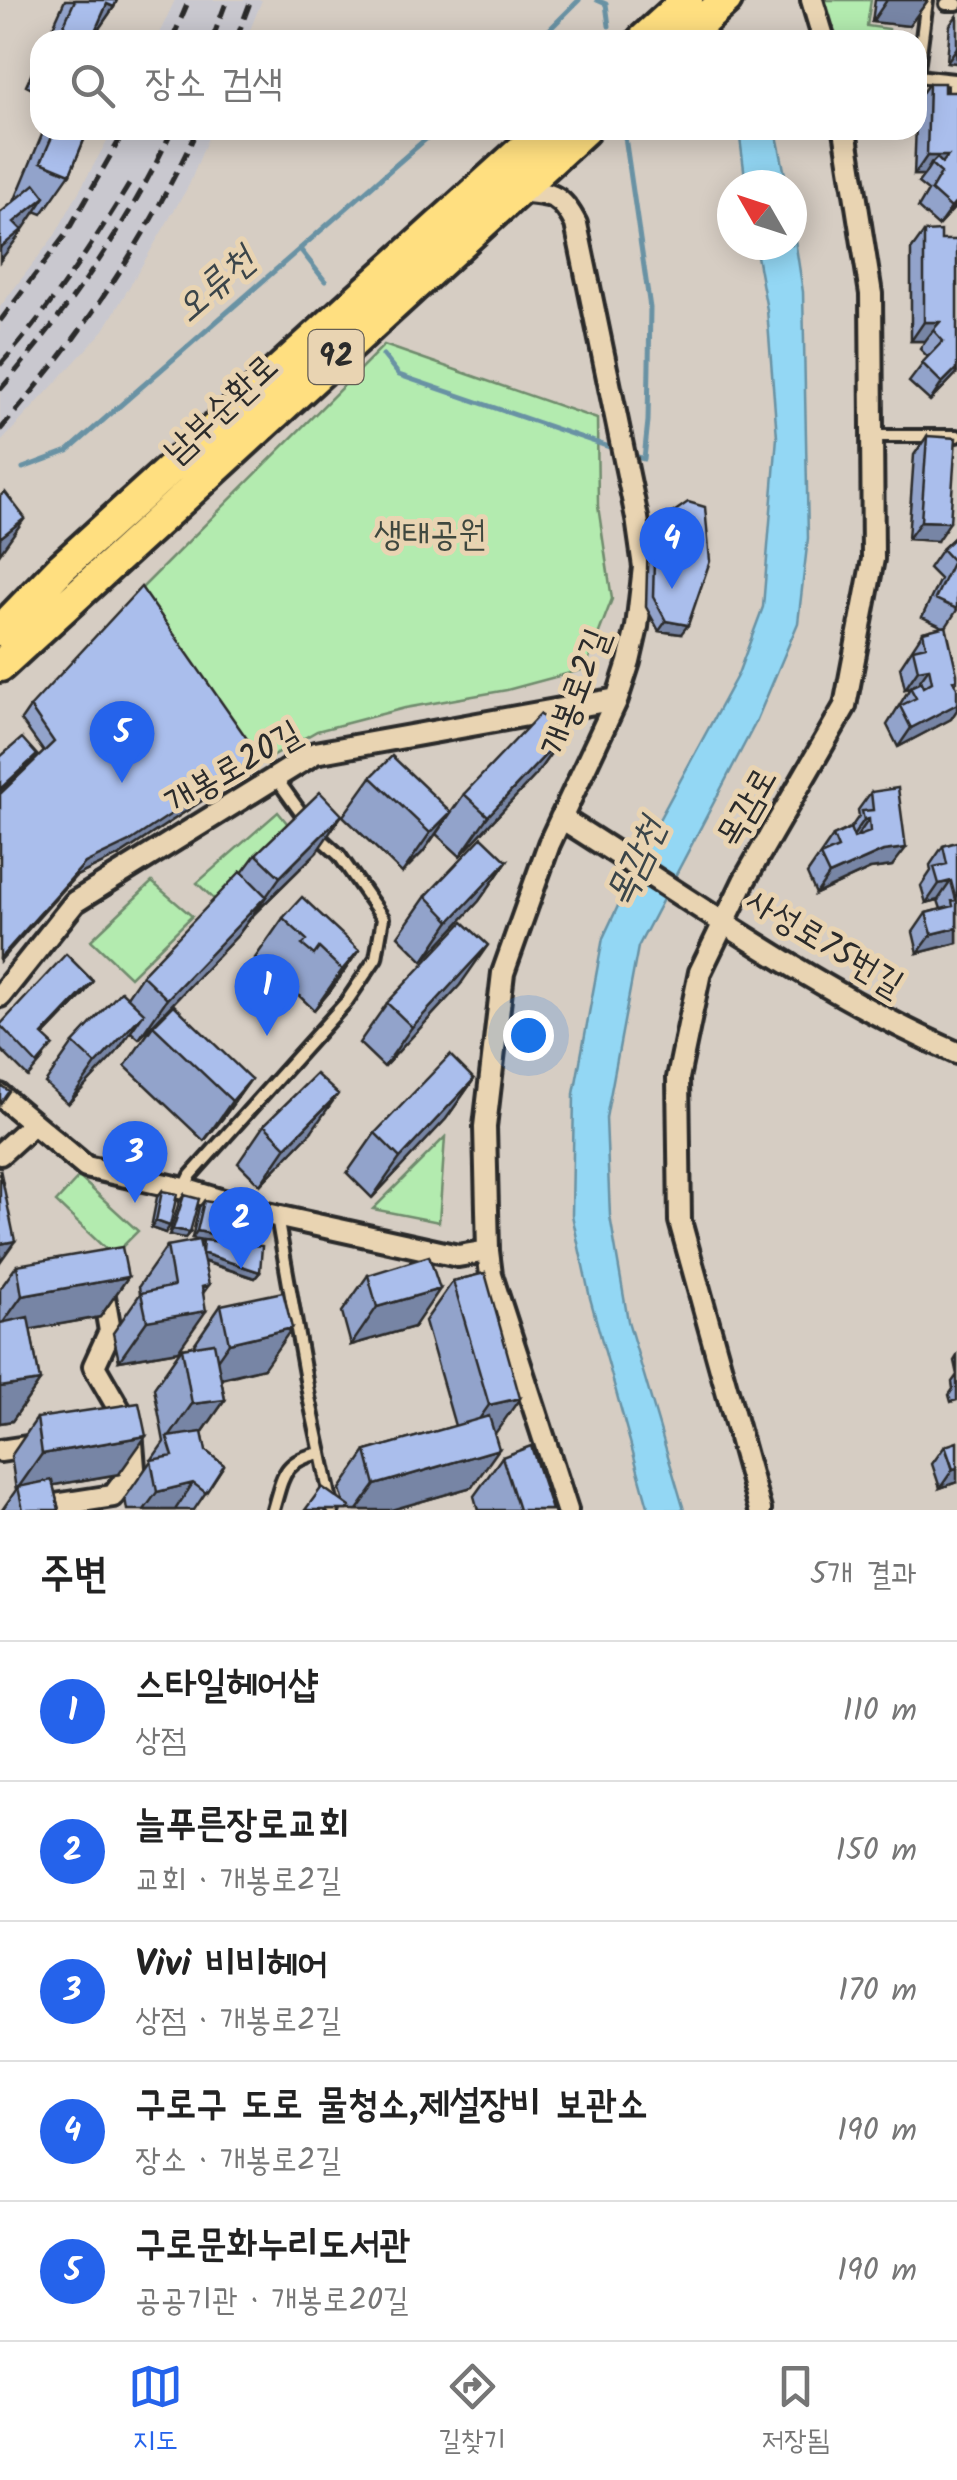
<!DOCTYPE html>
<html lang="ko">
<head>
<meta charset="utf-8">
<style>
	:root { --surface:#fff; --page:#f6f6f6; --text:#222; --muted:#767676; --line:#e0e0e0; --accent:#2563eb }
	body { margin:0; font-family:Kalam,"Poor Story",sans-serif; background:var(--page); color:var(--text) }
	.compass { position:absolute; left:717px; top:170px; width:90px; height:90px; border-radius:50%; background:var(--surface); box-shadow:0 5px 25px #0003; rotate:309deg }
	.you { position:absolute; left:528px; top:1035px; width:35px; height:35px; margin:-25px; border:8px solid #fff; border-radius:50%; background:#1a73e8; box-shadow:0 0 0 15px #1a73e833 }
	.badge { display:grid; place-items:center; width:65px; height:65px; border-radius:50%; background:var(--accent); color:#fff; font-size:32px; font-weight:700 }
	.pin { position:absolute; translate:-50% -82px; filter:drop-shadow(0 2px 5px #0008) }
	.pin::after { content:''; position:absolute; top:52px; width:35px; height:30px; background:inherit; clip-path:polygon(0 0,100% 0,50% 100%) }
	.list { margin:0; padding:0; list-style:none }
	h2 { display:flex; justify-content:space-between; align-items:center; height:130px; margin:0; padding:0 40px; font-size:42px }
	h2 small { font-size:32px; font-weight:400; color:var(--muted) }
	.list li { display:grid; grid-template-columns:65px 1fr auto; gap:30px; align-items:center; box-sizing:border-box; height:140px; padding:0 40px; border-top:2px solid var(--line) }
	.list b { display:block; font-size:38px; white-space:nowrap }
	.list p { margin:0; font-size:32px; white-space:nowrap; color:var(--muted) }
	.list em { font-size:32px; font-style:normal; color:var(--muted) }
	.icon { flex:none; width:55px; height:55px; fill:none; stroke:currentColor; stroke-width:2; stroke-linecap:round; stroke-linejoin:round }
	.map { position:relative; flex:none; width:957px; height:1510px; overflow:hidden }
	.search { position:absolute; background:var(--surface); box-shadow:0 5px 25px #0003; left:30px; right:30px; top:30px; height:110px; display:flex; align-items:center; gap:25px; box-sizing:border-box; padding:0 35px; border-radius:30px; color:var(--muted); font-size:38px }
	.sheet { height:830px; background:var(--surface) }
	nav { display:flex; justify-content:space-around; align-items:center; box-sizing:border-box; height:140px; border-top:2px solid var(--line); background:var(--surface); font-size:28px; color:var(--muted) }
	nav a { display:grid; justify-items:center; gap:5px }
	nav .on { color:var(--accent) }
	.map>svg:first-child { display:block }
</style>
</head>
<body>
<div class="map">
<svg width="957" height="1510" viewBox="0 0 957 1510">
	<rect width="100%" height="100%" fill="#d6cdc3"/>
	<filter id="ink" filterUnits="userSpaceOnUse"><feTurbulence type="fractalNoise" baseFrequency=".01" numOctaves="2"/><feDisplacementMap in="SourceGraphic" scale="20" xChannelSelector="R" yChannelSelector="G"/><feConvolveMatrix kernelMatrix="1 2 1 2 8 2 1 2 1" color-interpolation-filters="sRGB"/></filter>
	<g filter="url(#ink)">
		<path fill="#c9c8cf" d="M175,0H262L246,40H156Z
			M113,130H211L189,185L104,330L0,443V307L55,235Z"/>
		<path fill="#b3ebaf" stroke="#6f8b6d" stroke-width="2.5" d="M822,0H871L867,26L889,29V40H831Z
			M384,345L597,419L598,506L612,599L585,669L507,690L405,708L317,731L257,765L137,593Z
			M278,812L291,828L216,901L197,883Z
			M152,882L192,916L130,977L91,940Z
			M445,1137L439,1222L373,1209Z
			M79,1177L138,1231L113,1256L56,1202Z"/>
		<path fill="#93d7f4" stroke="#6992a4" stroke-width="2.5" d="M739,130H776L787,185H746Z
			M792,220L803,292L808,538L798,623L756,722L638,947L606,1118L610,1216L628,1321L684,1510H649L590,1298L572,1215L574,1094L603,938L655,827L738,674L763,607L777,437L767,310L755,245H792Z"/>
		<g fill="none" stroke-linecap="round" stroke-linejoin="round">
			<path stroke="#6992a4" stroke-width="5" d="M597,0L606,4L609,26
				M539,40L579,0
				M624,130L650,308L648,421L644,459L628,454
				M300,249L325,281
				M383,355L399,375L618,450
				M23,468L68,451L436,130"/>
			<defs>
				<path id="lane" d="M946,4H957
					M917,76L927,0
					M917,76L954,80V97
					M873,436H957
					M184,1189L191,1175L347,1001L376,958L383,918L339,855L316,834L276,778
					M277,1217L309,1397L333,1510
					M273,1510C283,1476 283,1460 321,1453"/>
				<path id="street" d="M812,0L824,40
					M517,191C550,194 560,192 576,224L637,518L644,567L637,627L629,662L617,699L549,844L503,973L485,1127L488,1251L491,1275L567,1510
					M561,818C691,899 815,991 957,1053
					M0,996L75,902L315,753L617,699
					M0,1095L86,1167L184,1189L262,1213L458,1256L488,1251
					M0,1154L33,1124
					M0,1451L40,1445
					M23,1510L113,1496L134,1468L131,1430L94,1366L110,1331L102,1285
					M760,1510L680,1221L678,1078L700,972L744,881L845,706L873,559L871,294L845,130"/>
				<path id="primary" d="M643,40L687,0
					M682,40L726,0
					M0,631L61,568L544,130
					M0,666L584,130"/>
			</defs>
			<use href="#lane" stroke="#2b2b2b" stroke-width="18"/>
			<use href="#street" stroke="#2b2b2b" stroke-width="28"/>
			<use href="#primary" stroke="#2b2b2b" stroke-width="38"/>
			<use href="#lane" stroke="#e9d4b2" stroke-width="10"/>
			<use href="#street" stroke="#e9d4b2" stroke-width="20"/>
			<use href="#primary" stroke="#ffdf80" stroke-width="30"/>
			<path stroke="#2b2b2b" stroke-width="5" stroke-dasharray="15 8" stroke-linecap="butt" d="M172,40L189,0
				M212,40L227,0
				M236,40L251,0
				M0,321L66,234L125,130
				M0,365C50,309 91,247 130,183
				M0,390C68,310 128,226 172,130
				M0,430C83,334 143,246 197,130"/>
		</g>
		<path fill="#92a3cb" stroke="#2b2b2b" stroke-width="2.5" d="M65,0H117L114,7L91,40H47Z
			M875,0H928L909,26L872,22Z
			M957,15V63L947,62L950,25Z
			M40,55V93L26,86Z
			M929,83L944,92L956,155L957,205L938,226L918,208L928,191L918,183L924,175H914L917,100Z
			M44,130H88L70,174L42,214L35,211L16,238L14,202Z
			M924,232L941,240L957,373L930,401L909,382L928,357L920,349L925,341H911V250Z
			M927,436L937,541L908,539L914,455Z
			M655,525L681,634L659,631L646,607L648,535Z
			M957,535V610L946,627L957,681L955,684L951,719L898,747L887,725L910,688L905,689L900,667L923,632L943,627L922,617L940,579L929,568L942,549Z
			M30,707L250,769L120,855L76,876L44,752L21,720Z
			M563,736L535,776L460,856L436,834L464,794Z
			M371,777L451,812L423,852L402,873L343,816Z
			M871,792L892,866L870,869L816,894L807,874L833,836L850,829L859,816L858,810Z
			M957,842V943L918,953L913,932L926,913L941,909L938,900L926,903L921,886L931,871L930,865L943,846Z
			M316,853L253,915L238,935L139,1039L131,1032L116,1053L68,1104L45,1083L73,1043L127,997L142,975L242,873L256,854Z
			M507,861L479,901L423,961L398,936L426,896Z
			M283,918L359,950L331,990L314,1010L291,988L286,995L274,985L279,979L255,958Z
			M460,985L384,1067L359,1043L387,1003Z
			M84,994L43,1037L44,1058L28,1077L0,1049V1025Z
			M153,1026L251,1079L223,1118L204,1141L125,1066Z
			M474,1079L446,1119L372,1198L347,1173L375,1133Z
			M264,1125L311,1132L260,1185L238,1163Z
			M162,1191L165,1233L151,1228L157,1197Z
			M184,1195L190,1232L185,1238L169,1235L179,1202Z
			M204,1201L214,1241L260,1272L255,1278L204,1262L203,1293L178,1351L119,1361L113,1333L140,1294L139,1286L167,1246L200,1244L203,1240L192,1238L199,1207Z
			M236,1211L261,1238L256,1244L228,1238L232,1218Z
			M17,1265L128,1277L100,1317L30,1329L40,1381L12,1421L0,1423V1289Z
			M485,1273L494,1435L472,1487L391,1510H305L344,1503L340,1489L366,1451L455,1426L425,1321L453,1281Z
			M368,1275L414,1327L351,1345L342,1312Z
			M221,1305L264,1368L221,1379L225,1400L202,1433L206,1451L224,1465L194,1510H127L125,1498L164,1442L154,1388L182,1348L193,1346Z
			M957,1356V1400L951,1402L949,1395L953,1389L952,1382L957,1375L954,1361Z
			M37,1418L119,1474L53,1485L59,1510H2L16,1490L11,1456Z
			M945,1446L957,1482L940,1488L932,1464Z
			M502,1457L552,1510H478L474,1496Z"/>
		<path fill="#7785a5" stroke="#2b2b2b" stroke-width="2.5" d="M887,0H928L909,26L872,22Z
			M107,4L114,7L91,40Z
			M956,49L957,63L947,62Z
			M927,156H948L938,170L931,164L924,175H914Z
			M45,197L18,237L0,261V242L14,222Z
			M957,201V205L938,226L951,208Z
			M924,322H940L925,341H911Z
			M957,368V373L930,401L942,383Z
			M25,518L0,553V538Z
			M921,521L950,522L937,541L908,539Z
			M666,621L688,625L681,634L659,631Z
			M929,668L916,686L905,689L918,670Z
			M957,704V710L951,719L898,747L911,728Z
			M563,736L535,776L460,856L488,816Z
			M37,755L33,762L0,791V789Z
			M259,756L250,769L120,855L76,876L0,961V958L85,863Z
			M451,812L423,852L402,873L430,833Z
			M342,815L316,853L253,915L280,877Z
			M869,819L856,838L851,839L864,820Z
			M906,848L892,866L870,869L816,894L829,875L883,851Z
			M507,861L479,901L423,961L450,921Z
			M951,881L938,900L926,903L939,884Z
			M266,896L238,935L139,1039L167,999Z
			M957,928V943L918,953L932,934Z
			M488,945L460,985L384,1067L412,1027Z
			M359,950L331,990L314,1010L342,970Z
			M93,981L84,994L32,1048L42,1035Z
			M144,1013L116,1053L68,1104L96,1064Z
			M251,1079L223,1118L204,1141L232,1101Z
			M474,1079L446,1119L372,1198L400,1158Z
			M338,1094L311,1132L260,1185L286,1147Z
			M156,1221L170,1226L165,1233L151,1228Z
			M173,1229L190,1232L185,1238L169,1235Z
			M197,1231L218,1235L213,1242L192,1238Z
			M232,1231L261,1238L256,1244L228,1238Z
			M15,1241L0,1262V1244Z
			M202,1253L260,1272L255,1278L197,1259Z
			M128,1277L100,1317L0,1335V1327L22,1296Z
			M209,1285L188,1314L206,1311L178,1351L119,1361L147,1321L202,1287Z
			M440,1289L414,1327L351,1345L377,1307Z
			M292,1328L264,1368L201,1383L229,1343Z
			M40,1381L12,1421L0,1423V1387Z
			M520,1398L492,1438L461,1445L489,1405Z
			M225,1400L197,1440L168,1439L192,1404Z
			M146,1436L119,1474L19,1491L18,1488L42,1454Z
			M499,1449L472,1487L391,1510H357L375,1485Z
			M957,1468V1482L940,1488L953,1469Z
			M193,1483L175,1510H144L157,1492Z"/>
		<path fill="#aabeec" stroke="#2b2b2b" stroke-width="2.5" d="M75,0H117L114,7L107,4L91,40H57Z
			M929,83H944V92H957V201L951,208L931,190L941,173L931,164L937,158L942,163L948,156H927Z
			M55,130H88L70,174L41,162Z
			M35,184L45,197L14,222L22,230L0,248V213Z
			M941,231V240H957V368L942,383L922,363L943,341L933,330L940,322H924V232Z
			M927,436L956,438L950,522L921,521Z
			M5,492L25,518L0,538V496Z
			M688,502L705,507L710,561L688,625L666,621L653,597L655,525Z
			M957,535V609L935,599L953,561L942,549Z
			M141,587L259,756L129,842L85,863L0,958V794L54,742L30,707Z
			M946,626L957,674V679L953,680L957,688V704L911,728L900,706L916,698L910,687L921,682L923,687L932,682L929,668L918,670L913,649L926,646L923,632Z
			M540,714L563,736L488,816L464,794Z
			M22,738L37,755L0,789V757Z
			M392,756L451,812L430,833L371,777Z
			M898,788L906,848L883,851L829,875L820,856L838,848L833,836L850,828L854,838L870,832L869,819L864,820L862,811L873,810L871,792Z
			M320,792L342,815L280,877L256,854Z
			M482,837L507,861L450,921L426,896Z
			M957,842V928L932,934L926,913L953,906L952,901L956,900L951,881L939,884L934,867L947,864L943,846Z
			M241,871L266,896L167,999L142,975Z
			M302,897L359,950L342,970L319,948L314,955L302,945L307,940L283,918Z
			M463,922L488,945L412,1027L387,1003Z
			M66,954L93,981L42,1035L53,1045L37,1064L0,1025Z
			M121,991L144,1013L96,1064L73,1043Z
			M174,1005L251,1079L232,1101L153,1026Z
			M450,1055L474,1079L400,1158L375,1133Z
			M316,1074L338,1094L286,1147L264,1125Z
			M0,1085L9,1091L0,1104Z
			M0,1169L15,1241L0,1244Z
			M162,1191L177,1194L170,1226L156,1221Z
			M184,1195L199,1199L190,1232L173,1229Z
			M204,1201L223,1204L218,1235L197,1231Z
			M236,1211L248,1212L261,1222V1238L232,1231Z
			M199,1240L209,1285L202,1287L206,1311L147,1321L141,1293L174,1286L167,1246Z
			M203,1240L262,1246L260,1272L202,1253Z
			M122,1247L128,1277L22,1296L17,1265Z
			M429,1256L440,1289L377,1307L368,1275Z
			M485,1273L520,1398L489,1405L453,1281Z
			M283,1292L292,1328L229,1343L221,1305Z
			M28,1317L40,1381L0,1387V1323Z
			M214,1343L225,1400L192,1404L182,1348Z
			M139,1403L146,1436L42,1454L37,1418Z
			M489,1416L499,1449L375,1485L366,1451Z
			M202,1432L206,1451L224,1465L206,1493L193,1483L157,1492L151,1460L173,1456L167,1437Z
			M957,1442V1468L953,1469L945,1446Z
			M531,1446L552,1510H519L502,1457Z
			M52,1480L59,1510H23L18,1487Z
			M322,1487L350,1507L347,1510H305Z"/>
	</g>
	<g text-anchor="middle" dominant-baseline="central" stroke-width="10" stroke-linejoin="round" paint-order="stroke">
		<rect fill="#e9d4b2" stroke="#645e54" stroke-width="2.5" x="308.5" y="330" width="55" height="54" rx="8"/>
		<g font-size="32" font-weight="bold" fill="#2b2b2b">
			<text x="336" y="357">92</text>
		</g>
		<g font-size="35" fill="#2b2b2b" stroke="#e9d4b2">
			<text transform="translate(222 410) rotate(-43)">남부순환로</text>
			<text transform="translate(577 693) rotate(-69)">개봉로2길</text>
			<text transform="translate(234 769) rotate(-30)">개봉로20길</text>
			<text transform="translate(748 808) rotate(-60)">목감로</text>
			<text transform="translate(824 944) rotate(31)">사성로75번길</text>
		</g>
		<g font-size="35" fill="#3f483f" stroke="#e9d4b2">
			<text x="430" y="536">생태공원</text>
		</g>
		<g font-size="38" font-style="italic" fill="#3b4549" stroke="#e9d4b2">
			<text transform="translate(216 286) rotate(-41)">오류천</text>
			<text transform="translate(637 863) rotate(-65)">목감천</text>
		</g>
	</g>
</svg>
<svg class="compass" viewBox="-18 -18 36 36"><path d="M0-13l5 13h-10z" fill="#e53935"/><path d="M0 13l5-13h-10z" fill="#767676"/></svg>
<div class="you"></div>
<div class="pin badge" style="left:267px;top:1036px">1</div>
<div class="pin badge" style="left:241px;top:1269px">2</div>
<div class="pin badge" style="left:135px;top:1203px">3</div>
<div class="pin badge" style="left:672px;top:589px">4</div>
<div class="pin badge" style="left:122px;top:783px">5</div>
<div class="search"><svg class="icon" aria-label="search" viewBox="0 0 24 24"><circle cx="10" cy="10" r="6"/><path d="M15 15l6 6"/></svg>장소 검색</div>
</div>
<section class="sheet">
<h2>주변<small>5개 결과</small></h2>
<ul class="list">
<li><span class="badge">1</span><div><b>스타일헤어샵</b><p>상점</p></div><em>110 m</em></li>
<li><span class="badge">2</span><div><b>늘푸른장로교회</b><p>교회 · 개봉로2길</p></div><em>150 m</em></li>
<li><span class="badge">3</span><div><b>Vivi 비비헤어</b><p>상점 · 개봉로2길</p></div><em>170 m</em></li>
<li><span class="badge">4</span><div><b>구로구 도로 물청소,제설장비 보관소</b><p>장소 · 개봉로2길</p></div><em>190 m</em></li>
<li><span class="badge">5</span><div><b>구로문화누리도서관</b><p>공공기관 · 개봉로20길</p></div><em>190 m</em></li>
</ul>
</section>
<nav>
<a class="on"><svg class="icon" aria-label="map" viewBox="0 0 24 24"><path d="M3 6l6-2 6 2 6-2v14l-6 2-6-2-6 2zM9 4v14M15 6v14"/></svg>지도</a>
<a><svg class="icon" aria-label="directions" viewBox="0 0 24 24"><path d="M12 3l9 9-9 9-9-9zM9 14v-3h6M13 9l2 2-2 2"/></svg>길찾기</a>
<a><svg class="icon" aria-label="saved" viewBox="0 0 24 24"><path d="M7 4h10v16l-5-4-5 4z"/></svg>저장됨</a>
</nav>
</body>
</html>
